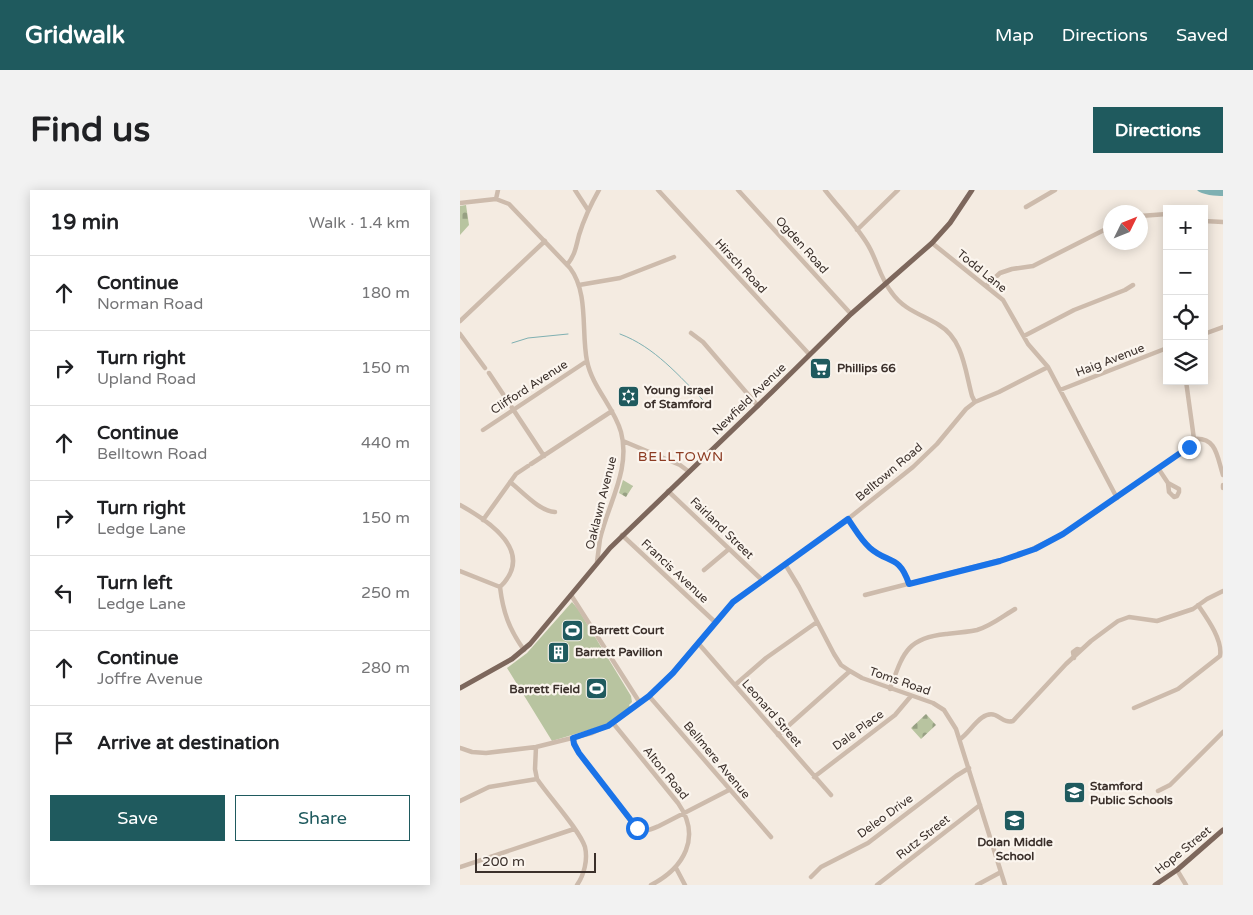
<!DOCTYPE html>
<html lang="en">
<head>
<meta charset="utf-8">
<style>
	:root { --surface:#fff; --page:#f2f2f2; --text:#202124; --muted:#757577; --line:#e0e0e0; --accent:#1f5a5e }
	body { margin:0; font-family:"Varela Round",sans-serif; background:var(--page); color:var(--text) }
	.controls { position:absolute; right:15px; top:15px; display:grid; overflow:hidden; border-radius:0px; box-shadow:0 2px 12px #0003 }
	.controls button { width:45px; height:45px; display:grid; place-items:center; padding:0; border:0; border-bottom:1px solid var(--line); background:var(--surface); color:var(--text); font:25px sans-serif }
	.compass { position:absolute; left:643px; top:15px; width:45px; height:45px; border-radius:50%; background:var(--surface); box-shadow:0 2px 12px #0003; rotate:47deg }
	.scale { position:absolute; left:15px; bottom:12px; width:121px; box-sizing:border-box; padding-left:5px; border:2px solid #3b302b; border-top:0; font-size:14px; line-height:18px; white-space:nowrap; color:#3b302b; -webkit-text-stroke:4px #fbf5ee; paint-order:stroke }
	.stop { position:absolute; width:15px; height:15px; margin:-11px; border:4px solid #1a73e8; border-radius:50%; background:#fff }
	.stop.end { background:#1a73e8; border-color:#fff; box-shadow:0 1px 5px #0008 }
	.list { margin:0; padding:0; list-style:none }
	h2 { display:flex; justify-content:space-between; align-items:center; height:65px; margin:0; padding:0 20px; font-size:21px }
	h2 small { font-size:16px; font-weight:400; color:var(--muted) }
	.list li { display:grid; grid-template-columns:32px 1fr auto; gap:15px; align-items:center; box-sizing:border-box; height:75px; padding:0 20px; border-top:1px solid var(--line) }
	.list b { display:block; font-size:19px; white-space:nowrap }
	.list p { margin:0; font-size:16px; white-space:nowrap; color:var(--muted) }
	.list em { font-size:16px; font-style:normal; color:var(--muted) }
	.actions { display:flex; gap:10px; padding:15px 20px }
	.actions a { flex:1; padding:11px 0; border:1px solid var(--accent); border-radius:0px; text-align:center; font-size:18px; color:var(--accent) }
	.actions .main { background:var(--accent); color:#fff }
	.icon { flex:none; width:28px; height:28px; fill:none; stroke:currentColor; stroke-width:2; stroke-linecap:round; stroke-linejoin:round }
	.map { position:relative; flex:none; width:763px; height:695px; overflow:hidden; border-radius:0px }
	header { display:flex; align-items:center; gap:30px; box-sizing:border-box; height:70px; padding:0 25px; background:var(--accent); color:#fff }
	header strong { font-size:24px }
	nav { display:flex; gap:28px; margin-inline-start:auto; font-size:18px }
	.intro { display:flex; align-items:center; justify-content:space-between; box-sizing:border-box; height:120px; padding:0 30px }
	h1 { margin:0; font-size:35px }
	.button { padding:12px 22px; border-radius:0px; background:var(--accent); color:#fff; font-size:18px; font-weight:700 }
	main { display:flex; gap:30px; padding:0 30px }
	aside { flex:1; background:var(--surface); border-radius:0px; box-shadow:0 2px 12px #0003 }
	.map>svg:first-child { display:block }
</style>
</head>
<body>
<header>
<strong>Gridwalk</strong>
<nav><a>Map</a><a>Directions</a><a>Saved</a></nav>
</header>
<div class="intro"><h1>Find us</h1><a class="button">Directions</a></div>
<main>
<aside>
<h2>19 min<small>Walk · 1.4 km</small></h2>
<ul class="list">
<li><svg class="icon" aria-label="ahead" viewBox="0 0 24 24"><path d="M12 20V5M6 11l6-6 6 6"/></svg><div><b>Continue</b><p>Norman Road</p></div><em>180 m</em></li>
<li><svg class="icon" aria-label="right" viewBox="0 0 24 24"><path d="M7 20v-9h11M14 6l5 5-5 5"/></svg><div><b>Turn right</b><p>Upland Road</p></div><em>150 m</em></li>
<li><svg class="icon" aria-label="ahead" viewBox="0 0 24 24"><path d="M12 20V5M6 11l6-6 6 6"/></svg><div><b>Continue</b><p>Belltown Road</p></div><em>440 m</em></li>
<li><svg class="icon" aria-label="right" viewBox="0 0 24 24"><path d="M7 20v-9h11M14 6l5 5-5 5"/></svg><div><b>Turn right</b><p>Ledge Lane</p></div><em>150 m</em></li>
<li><svg class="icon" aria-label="left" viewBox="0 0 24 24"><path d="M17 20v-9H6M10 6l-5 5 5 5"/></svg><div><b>Turn left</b><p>Ledge Lane</p></div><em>250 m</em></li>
<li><svg class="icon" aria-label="ahead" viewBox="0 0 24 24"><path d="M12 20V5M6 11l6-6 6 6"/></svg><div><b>Continue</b><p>Joffre Avenue</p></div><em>280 m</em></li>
<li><svg class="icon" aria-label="arrive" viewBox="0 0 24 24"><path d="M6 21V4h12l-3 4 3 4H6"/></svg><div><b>Arrive at destination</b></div></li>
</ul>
<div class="actions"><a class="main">Save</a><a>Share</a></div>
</aside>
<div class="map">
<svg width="763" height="695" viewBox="0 0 763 695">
	<defs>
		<pattern id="cemetery-stones" width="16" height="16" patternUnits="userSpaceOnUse" patternTransform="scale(1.25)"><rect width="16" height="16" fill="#b8c4a0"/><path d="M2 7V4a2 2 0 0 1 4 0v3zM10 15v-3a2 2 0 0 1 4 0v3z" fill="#97a083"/></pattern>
	</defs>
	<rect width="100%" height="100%" fill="#f4ebe1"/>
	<path fill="url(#cemetery-stones)" d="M6,15L9,35L0,45V16Z
		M163,290L173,296L166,307L159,303Z
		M466,524L476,535L461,549L451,538Z"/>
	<path fill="#b8c4a0" d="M112,412L118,419L171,506L172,512L169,515L170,517L145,535L92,551L47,478L67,463Z"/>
	<path fill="#7fb0b2" d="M737,0H763V6C757,6 741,5 737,0Z"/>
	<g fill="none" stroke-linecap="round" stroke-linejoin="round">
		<path stroke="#7fb0b2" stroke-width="1" d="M160,144C195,157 219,186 245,212
			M52,153L68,148L108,144"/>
		<path stroke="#cdbbac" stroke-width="4.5" d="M115,0L128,20
			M198,0L349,164
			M278,0L391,124
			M36,9L38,0
			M0,13L36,9L49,14L110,78C129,103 121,142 127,171C132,197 154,217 161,242C171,279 148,314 140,349C139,357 138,364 137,372
			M566,17L595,0
			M680,26L707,24
			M744,31L763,32
			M397,40L438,0
			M472,53L543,110L568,154L588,177L657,308
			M107,75C115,65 116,57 119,45C124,29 131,14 139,0
			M119,95L160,88L214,67
			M526,96L540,83L552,79L573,76L650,37
			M0,131L85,51
			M231,143L243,152L298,216
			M0,144L25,178
			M744,144L763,137
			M564,146L614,120L665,100L673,95
			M29,183L84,266
			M600,200L707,158
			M515,212L539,202L588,177
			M23,240L127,171
			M734,249C757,247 757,267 763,285
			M163,251L220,275L228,281
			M71,274L152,221
			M698,278L708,293L719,299V302L717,306L714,307L709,302L708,293
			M50,292C63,302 79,321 95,322
			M763,298V295
			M208,301L302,390
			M0,315C29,331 76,362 40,397C43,422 49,439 64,460
			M388,329C395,339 401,350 410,358C428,374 439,364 449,394
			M23,330L56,284L68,276
			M162,345L255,432
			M325,374L339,397L374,464L381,475L390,481L402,488L473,513L484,520L496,539L545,695
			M244,380L269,359
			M0,381L40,397
			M111,405L180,513
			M405,405L560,365L603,344L617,335L729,257L734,249L726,191
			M238,453L371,605
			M614,468L613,462L617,459L621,460
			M275,495L306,468L357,432
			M430,499C443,464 446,448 486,444C496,443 507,442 517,440C531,436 543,426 555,419
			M189,506L311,647
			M674,518L718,499L760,466C763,450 747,428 738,415
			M153,533L218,613C242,647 224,678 191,695
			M318,545L390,481
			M113,548L119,563L174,635C182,644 190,640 199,636L269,600
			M500,549C510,543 521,520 535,525C542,528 545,533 553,531L606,474L631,451L658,431L669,427L697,431L733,419L747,409L763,401
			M76,557L75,579L77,589C89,607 119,639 125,657C128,670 124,685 117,695
			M0,558L12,562L26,563L76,557L132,543L153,533L189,506L206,490L273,412L388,329L453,277L477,254L506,219L515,212L512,206C505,180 503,149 479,135C461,124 444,120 432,103C420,88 417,70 408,55C396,35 379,18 365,0
			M354,587L435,525L451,506
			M698,601L710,595L763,542
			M0,611L29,597L77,589
			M0,677L114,639
			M216,678L225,695
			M717,680L726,695
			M351,687L361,677L408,653L496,586L509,578
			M417,695L520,615
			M517,695L541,682"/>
		<path stroke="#7d675c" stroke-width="5" d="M0,498L52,469L70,454L150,358L312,202L391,124L472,53L490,33L512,0
			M695,695L717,680L763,640"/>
	</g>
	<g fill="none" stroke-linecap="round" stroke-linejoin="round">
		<path stroke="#1a73e8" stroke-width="6" d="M177,638L119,563L114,554L113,548L148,536L189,506L213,483L273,412L388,329C395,339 401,350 410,358C428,374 439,364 449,394L540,371L575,359L603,344L729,257"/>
	</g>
	<defs>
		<symbol id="supermarket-square" viewBox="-11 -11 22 22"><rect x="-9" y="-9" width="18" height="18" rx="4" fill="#1f5a5e" stroke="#fbf5ee"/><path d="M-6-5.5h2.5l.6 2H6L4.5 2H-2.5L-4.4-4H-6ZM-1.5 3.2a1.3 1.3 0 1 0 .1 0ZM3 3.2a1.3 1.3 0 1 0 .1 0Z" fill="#fff"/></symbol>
		<symbol id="synagogue-square" viewBox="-11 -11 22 22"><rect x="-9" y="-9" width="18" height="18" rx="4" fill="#1f5a5e" stroke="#fbf5ee"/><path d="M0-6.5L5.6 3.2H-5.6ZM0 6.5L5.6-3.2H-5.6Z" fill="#fff"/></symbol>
		<symbol id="stadium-square" viewBox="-11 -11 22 22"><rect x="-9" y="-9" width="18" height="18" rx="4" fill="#1f5a5e" stroke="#fbf5ee"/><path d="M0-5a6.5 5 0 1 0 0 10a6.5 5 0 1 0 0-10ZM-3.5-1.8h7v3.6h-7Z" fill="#fff"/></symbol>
		<symbol id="building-square" viewBox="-11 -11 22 22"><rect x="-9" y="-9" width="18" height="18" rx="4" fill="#1f5a5e" stroke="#fbf5ee"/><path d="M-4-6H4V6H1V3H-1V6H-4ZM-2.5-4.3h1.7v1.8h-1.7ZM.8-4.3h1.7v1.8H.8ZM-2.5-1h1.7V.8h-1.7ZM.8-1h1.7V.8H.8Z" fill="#fff"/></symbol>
		<symbol id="school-square" viewBox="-11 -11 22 22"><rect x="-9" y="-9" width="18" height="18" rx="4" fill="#1f5a5e" stroke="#fbf5ee"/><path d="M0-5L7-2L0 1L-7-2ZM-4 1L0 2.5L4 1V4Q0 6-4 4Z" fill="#fff"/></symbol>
	</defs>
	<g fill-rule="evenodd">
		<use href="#supermarket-square" x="348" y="166" width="25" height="25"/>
		<use href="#synagogue-square" x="156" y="194" width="25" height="25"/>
		<use href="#stadium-square" x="100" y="428" width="25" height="25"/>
		<use href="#building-square" x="86" y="450" width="25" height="25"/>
		<use href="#stadium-square" x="124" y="486" width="25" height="25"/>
		<use href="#school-square" x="602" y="590" width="25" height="25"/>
		<use href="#school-square" x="542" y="618" width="25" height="25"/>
	</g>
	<g text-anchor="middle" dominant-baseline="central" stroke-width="4.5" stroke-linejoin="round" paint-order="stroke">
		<g font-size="12" fill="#3b302b" stroke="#fbf5ee">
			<text transform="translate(342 55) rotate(48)">Ogden Road</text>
			<text transform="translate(281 76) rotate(47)">Hirsch Road</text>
			<text transform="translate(522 81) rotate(39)">Todd Lane</text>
			<text transform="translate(650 170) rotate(-21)">Haig Avenue</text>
			<text transform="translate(69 197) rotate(-33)">Clifford Avenue</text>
			<text transform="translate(289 209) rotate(-44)">Newfield Avenue</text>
			<text transform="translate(429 282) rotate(-40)">Belltown Road</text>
			<text transform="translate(141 313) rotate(-76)">Oaklawn Avenue</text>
			<text transform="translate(262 338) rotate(44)">Fairland Street</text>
			<text transform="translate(215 381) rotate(43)">Francis Avenue</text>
			<text transform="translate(440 491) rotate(19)">Toms Road</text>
			<text transform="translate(312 523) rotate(49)">Leonard Street</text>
			<text transform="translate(398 540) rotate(-36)">Dale Place</text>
			<text transform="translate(257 570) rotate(50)">Bellmere Avenue</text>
			<text transform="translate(206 583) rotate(51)">Alton Road</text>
			<text transform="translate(425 626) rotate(-36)">Deleo Drive</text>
			<text transform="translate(463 647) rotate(-38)">Rutz Street</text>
			<text transform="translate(723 660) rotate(-39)">Hope Street</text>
		</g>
		<g font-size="12" font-weight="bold" fill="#3b302b" stroke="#fbf5ee" text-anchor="start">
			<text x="377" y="178">Phillips 66</text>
			<text x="184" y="200">Young Israel<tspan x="184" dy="14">of Stamford</tspan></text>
			<text x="129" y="440">Barrett Court</text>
			<text x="115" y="462">Barrett Pavilion</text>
			<text x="120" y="499" text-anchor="end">Barrett Field</text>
			<text x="630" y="596">Stamford<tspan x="630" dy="14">Public Schools</tspan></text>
			<text x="555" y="652" text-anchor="middle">Dolan Middle<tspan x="555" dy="14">School</tspan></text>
		</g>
		<g font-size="14" letter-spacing="1" fill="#8c3b22" stroke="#fbf5ee">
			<text x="221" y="266">BELLTOWN</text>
		</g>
	</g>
</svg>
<div class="controls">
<button>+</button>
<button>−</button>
<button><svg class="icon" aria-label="locate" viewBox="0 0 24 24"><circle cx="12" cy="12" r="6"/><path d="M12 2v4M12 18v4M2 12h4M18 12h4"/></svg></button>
<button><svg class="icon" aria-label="layers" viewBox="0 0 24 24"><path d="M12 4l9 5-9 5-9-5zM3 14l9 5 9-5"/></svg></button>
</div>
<svg class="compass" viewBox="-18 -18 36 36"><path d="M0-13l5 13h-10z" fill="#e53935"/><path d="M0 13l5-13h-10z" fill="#757577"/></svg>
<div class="scale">200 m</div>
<div class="stop" style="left:177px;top:638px"></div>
<div class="stop end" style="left:729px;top:257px"></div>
</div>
</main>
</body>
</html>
